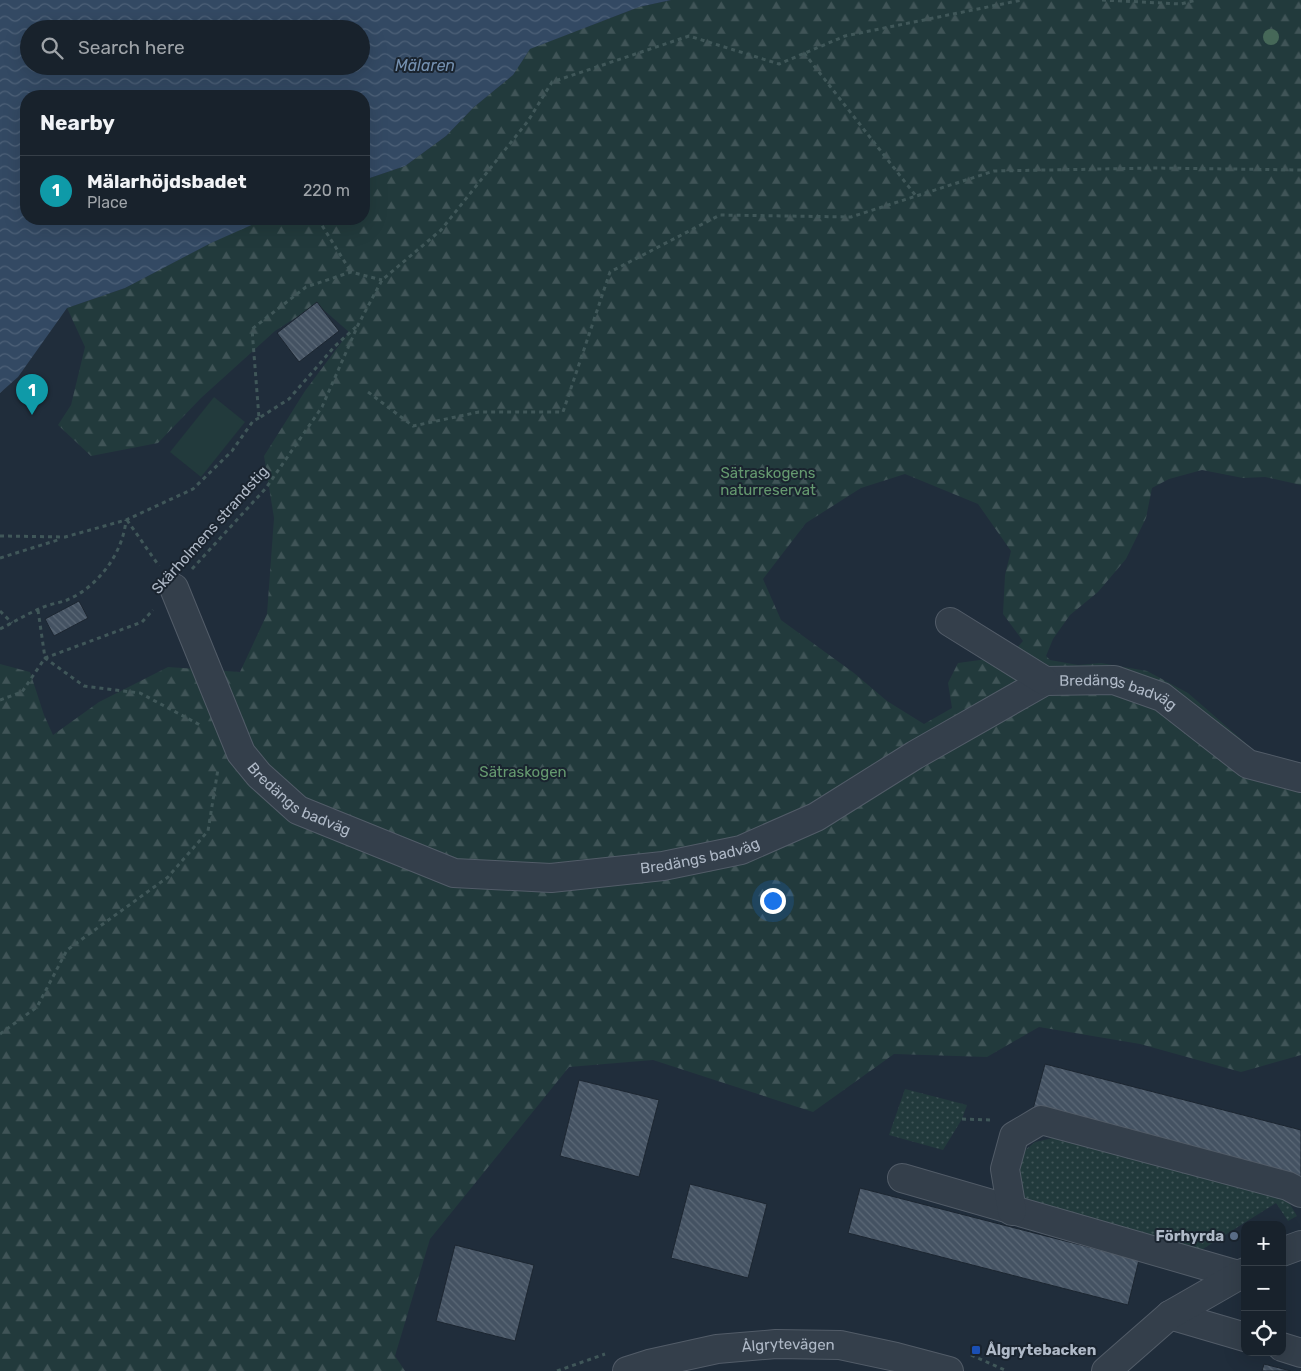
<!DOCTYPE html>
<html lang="en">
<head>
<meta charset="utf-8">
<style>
	:root { --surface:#18222c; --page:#212a34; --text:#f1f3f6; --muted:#9fa4a9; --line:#363f48; --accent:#7eb5fd }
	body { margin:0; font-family:Rubik,sans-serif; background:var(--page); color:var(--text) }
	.controls { position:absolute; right:15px; bottom:15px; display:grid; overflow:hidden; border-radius:10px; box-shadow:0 5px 20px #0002 }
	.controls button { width:45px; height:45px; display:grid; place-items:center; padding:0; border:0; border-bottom:1px solid var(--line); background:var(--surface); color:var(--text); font:25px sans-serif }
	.you { position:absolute; left:772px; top:900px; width:18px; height:18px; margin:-12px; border:4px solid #fff; border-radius:50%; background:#1a73e8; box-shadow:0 0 0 8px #1a73e833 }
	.badge { display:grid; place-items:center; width:32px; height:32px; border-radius:50%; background:var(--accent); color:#fff; font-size:16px; font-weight:700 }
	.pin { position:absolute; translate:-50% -41px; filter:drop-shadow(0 1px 2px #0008) }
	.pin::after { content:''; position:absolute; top:26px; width:18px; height:15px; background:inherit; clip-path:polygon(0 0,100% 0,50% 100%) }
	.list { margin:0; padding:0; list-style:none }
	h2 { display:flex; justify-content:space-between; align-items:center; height:65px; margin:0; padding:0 20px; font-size:21px }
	h2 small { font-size:16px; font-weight:400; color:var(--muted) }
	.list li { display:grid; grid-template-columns:32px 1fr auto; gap:15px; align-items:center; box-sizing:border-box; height:70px; padding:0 20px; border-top:1px solid var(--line) }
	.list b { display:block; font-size:19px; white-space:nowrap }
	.list p { margin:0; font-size:16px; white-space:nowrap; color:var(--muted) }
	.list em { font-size:16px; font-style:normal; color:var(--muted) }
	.icon { flex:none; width:28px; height:28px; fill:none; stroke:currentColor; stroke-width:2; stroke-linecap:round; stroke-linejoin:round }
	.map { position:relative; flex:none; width:1301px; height:1371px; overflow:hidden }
	.search { position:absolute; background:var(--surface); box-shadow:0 5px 20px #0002; left:20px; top:20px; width:350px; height:55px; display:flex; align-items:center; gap:12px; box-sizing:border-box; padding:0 18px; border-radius:28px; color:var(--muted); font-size:19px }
	.panel { position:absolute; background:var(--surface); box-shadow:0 5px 20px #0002; left:20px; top:90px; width:350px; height:135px; border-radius:20px }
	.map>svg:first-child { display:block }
</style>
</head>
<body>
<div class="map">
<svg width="1301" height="1371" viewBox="0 0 1301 1371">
	<defs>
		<pattern id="green-dots" width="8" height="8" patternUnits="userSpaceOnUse" patternTransform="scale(1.25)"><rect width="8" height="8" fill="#223a3c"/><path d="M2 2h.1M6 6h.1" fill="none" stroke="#405457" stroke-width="1.8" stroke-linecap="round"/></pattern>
		<pattern id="forest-firs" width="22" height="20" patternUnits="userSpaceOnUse" patternTransform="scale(1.25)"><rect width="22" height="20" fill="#223a3c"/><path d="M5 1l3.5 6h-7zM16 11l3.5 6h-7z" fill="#405457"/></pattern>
		<pattern id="water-waves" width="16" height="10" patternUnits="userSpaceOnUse" patternTransform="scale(1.25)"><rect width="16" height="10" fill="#334963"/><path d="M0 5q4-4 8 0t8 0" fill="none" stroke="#4e6178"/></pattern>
		<pattern id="building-back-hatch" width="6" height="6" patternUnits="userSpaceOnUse" patternTransform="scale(1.25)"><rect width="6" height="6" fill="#445262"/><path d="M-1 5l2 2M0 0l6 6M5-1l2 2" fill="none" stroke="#5c6977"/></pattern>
	</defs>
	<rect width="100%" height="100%" fill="#202d3b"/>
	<path fill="url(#green-dots)" d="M905,1089L967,1105L962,1119L943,1150L889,1135Z
		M1057,1137L1288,1201L1297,1216L1288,1221L1276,1203L1198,1252L1025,1202L1016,1187L1017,1168L1024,1151L1035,1142Z"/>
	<path fill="url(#forest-firs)" fill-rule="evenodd" d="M671,0H1301V485L1265,477L1243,478L1202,470L1169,479L1152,488L1146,518L1126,559L1098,592L1070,615L1053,639L1046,656L1050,660L1078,665L1101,663L1147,671L1188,693L1265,760L1301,769V1055L1241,1072L1140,1044L1039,1027L987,1057L894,1054L813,1112L653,1060L569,1067L430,1239L395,1356L405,1371H0V664L30,672L44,715L53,735L99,702L168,667L240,672L267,614L274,518L264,456L305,391L349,332L317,304L275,331L201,398L158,443L91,456L58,425L71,405L85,347L67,308L125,288L216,240L265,219H364V180L405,166L446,136L474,107L513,75L529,49L639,7ZM905,474L978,504L1011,551L1005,575L1003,614L1023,641L1004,662L987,659L958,663L948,683L952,708L924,724L887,701L854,673L781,620L763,579L806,523L861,488Z"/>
	<path fill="#223a3c" d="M214,397L245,422L201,477L170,452Z"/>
	<path fill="url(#water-waves)" fill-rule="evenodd" d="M0,0H671L639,7L530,49L513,75L474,107L446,136L405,166L364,180V96H26V219H265L211,243L125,288L67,308L18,377L0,393ZM29,29H361V66H29Z"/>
	<path fill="url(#building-back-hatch)" stroke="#1c2631" d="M317,302L339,331L299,362L277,333Z
		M79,601L88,618L54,636L45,619Z
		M1045,1064L1301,1130V1179L1033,1109Z
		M579,1080L659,1100L639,1177L560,1156Z
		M690,1184L767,1204L748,1278L671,1258Z
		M860,1188L1139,1260L1128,1305L848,1233Z
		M455,1245L534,1265L515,1341L436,1321Z
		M1264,1364L1291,1371H1262Z"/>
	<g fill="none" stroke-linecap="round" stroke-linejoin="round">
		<defs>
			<g id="minor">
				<path id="s1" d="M174,588L241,753L259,775L298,810L454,873L551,878L663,866L741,850L816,817L915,755L1045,681L1114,680L1162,697L1248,764L1301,778"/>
				<path d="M950,622L1045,681"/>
				<path d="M902,1178L1238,1275"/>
				<path d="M1012,1211L1005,1169L1014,1136L1041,1120L1288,1186L1301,1193"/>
				<path d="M1282,1252L1301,1245"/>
				<path d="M1170,1315L1245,1337"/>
				<path d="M1282,1347L1301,1353"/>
				<path id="s2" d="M627,1371L649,1364L717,1349L776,1344L840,1345L896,1357L949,1371"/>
				<path d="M1106,1371L1170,1315L1245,1272"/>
			</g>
		</defs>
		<use href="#minor" stroke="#525c68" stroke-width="30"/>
		<path stroke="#405759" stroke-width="3" stroke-dasharray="4 4" stroke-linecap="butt" d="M1102,0L1181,4L1196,0
			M804,53L916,196
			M318,219L351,272
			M356,327L335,346L289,399L259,418L252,329L306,287L351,272L382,280
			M368,392L413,426L479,412H563L610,272L720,215L851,217L994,171L1156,168L1301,170
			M127,520L159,566
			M0,536L65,537L126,520L193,489L232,451L253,421L259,418
			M0,558L61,539
			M192,569L266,488L322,407L358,325L382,280L441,230L528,121L552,82L689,36L779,64L845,36L1022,0
			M38,610L45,658L84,686L140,693L200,725
			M0,611L12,623
			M0,629C14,622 27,614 41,608C50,604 59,603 67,600C98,587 123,553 126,520
			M0,700L22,692L45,658L142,622L153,610
			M0,1034L37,1007L67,950L168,877L208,831L218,769
			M962,1119L992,1120
			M971,1355L1007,1371
			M557,1371L605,1354"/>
		<use href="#minor" stroke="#343f4b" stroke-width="28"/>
	</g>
	<circle fill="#466858" cx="1271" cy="37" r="8"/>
	<circle fill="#5c6f8a" stroke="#1a242f" stroke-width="2" cx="1234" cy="1236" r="5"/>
	<rect fill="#1a4fb4" stroke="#1a242f" stroke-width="2" x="971" y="1345" width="10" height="10" rx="2.5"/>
	<g text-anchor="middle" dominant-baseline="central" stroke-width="4" stroke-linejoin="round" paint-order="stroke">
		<g font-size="15" fill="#65996f" stroke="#1a242f">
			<text x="768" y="473">Sätraskogens<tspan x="768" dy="17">naturreservat</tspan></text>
			<text x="523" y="772">Sätraskogen</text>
		</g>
		<g font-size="15" fill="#afb9c7" stroke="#1a242f">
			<text transform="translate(210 530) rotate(-48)">Skärholmens strandstig</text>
			<text stroke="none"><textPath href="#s1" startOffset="1140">Bredängs badväg</textPath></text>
			<text stroke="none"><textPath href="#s1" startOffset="254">Bredängs badväg</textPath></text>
			<text stroke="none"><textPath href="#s1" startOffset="675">Bredängs badväg</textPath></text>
			<text stroke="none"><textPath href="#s2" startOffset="164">Ålgrytevägen</textPath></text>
		</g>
		<g font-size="15" font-weight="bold" fill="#afb9c7" stroke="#1a242f" text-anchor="end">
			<text x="1224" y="1236">Förhyrda</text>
			<text x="986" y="1350" text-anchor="start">Ålgrytebacken</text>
		</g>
		<g font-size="16" font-style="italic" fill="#7591b1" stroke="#1a242f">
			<text x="425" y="65">Mälaren</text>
		</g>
	</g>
</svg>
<div class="controls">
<button>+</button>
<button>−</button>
<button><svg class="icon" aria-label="locate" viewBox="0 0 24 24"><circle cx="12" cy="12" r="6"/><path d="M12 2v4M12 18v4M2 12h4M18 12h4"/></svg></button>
</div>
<div class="you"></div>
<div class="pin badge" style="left:32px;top:415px;background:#0f9aa8">1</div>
<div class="search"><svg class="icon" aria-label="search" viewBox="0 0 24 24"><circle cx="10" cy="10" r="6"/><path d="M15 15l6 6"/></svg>Search here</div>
<section class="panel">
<h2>Nearby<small></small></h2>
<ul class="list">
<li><span class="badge" style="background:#0f9aa8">1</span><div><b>Mälarhöjdsbadet</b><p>Place</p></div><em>220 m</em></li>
</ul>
</section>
</div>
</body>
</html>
